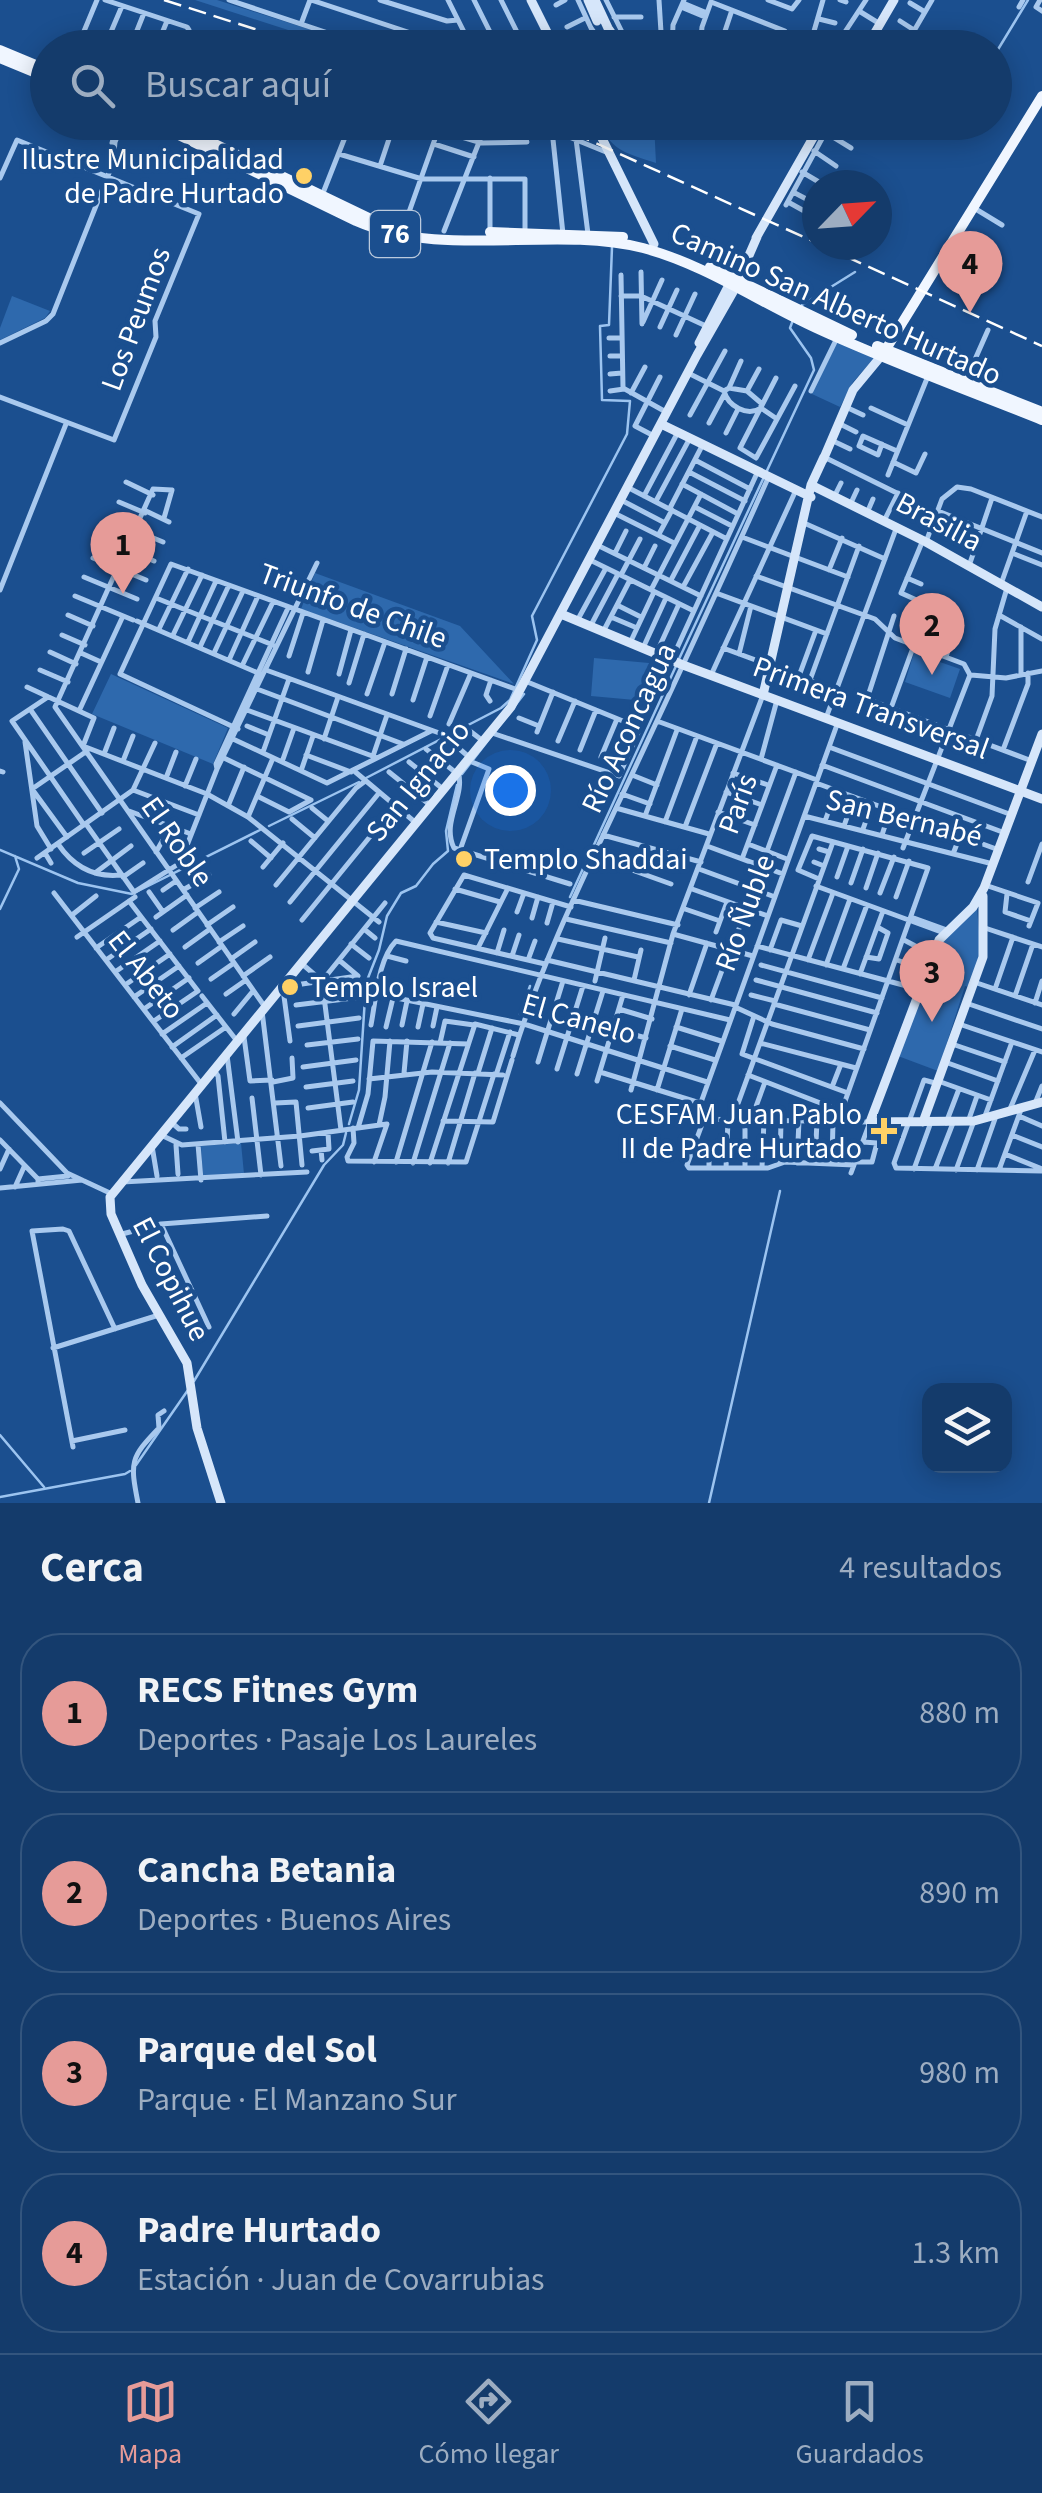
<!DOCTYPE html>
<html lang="es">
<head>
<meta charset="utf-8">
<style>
	:root { --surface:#143b6b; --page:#214673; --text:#f1f3f6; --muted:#9dadc1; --line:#33557e; --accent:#e69b98 }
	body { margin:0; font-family:"Source Sans 3",sans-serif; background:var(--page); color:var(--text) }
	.controls { position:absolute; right:30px; bottom:30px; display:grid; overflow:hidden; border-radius:20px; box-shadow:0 5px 25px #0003 }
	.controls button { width:90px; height:90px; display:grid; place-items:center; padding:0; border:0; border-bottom:2px solid var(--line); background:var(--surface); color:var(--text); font:50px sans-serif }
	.compass { position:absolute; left:802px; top:170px; width:90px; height:90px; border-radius:50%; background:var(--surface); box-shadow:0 5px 25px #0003; rotate:65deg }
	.you { position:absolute; left:510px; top:790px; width:35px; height:35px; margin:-25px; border:8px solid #fff; border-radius:50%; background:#1a73e8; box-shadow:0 0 0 15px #1a73e833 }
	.badge { display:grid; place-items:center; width:65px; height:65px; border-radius:50%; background:var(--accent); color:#111; font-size:32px; font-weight:700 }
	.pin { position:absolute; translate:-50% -82px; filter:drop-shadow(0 2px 5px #0008) }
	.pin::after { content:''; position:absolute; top:52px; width:35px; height:30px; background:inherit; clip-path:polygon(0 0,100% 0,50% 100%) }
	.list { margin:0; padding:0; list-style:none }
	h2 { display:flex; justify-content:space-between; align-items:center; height:130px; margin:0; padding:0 40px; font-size:42px }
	h2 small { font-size:32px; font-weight:400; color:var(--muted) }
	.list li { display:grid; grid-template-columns:65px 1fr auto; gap:30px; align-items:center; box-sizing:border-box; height:160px; margin:0 20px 20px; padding:0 20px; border:2px solid var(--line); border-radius:40px }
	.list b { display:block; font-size:38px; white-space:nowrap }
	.list p { margin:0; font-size:32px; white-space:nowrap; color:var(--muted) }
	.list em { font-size:32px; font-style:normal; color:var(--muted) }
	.icon { flex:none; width:55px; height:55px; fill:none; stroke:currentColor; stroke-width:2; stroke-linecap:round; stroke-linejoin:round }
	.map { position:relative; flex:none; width:1042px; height:1503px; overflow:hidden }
	.search { position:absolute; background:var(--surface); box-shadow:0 5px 25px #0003; left:30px; right:30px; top:30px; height:110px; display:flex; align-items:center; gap:25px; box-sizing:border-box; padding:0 35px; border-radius:55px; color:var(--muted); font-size:38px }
	.sheet { height:850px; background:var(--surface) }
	nav { display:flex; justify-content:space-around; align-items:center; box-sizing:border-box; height:140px; border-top:2px solid var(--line); background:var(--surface); font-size:28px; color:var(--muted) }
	nav a { display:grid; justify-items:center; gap:5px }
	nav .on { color:var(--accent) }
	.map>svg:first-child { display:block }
</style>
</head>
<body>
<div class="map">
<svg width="1042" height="1503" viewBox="0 0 1042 1503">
	<rect width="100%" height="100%" fill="#1b4f8f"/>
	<path fill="#2e69ad" d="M195,0H217L365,47H341Z
		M598,123H654L656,163C627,153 614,153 598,123Z
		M12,296L50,311L45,318L0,340V328Z
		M837,340L876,356L853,382L840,407L812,394Z
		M315,573L460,626L514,684L301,609Z
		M914,653L960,669L950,698L905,682Z
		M594,658L649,663L646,701L591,696Z
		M111,674L228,728L213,764L92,714Z
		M977,908L981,954L969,987L965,986L938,1071L898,1056L941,940Z
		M241,1143L244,1174L203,1177L201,1146Z"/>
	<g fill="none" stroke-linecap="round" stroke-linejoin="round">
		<path stroke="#9cc4f0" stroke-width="2.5" d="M994,56L1028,0
			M802,305L855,272
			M679,659L814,370L811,358L790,328L793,320
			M462,774L524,694
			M366,778L501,708L510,700L537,640L532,616L627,434L630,401L602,400L600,326L609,325L612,247
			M269,826L359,782
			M0,850L78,883L132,894L260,830
			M570,897L676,666
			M0,909L19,869L15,856
			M520,1014L530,986
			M349,1124L359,1090L366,983L379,950L387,916L401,893L416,886L433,864L448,851L446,831L457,785
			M194,1381L324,1165L343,1145L346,1133
			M0,1435L44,1487
			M136,1465L188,1390
			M0,1497L125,1474L130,1471
			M709,1503L780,1191"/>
		<path stroke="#a9c9ee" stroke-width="5" d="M105,0L187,27L189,30L182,48
			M229,0L373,48
			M311,0L456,48
			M380,0L447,21L458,20
			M448,0L472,48
			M474,0L498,48
			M501,0L525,48
			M578,0L591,28L605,48
			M606,0L623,34L635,48
			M659,0L662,48
			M768,0L792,9L799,0
			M840,0L846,2
			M1040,0L1036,7L1042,11
			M711,2L785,31L787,35L783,48
			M683,3L707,13
			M910,3L925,12
			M556,5L565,0
			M681,7L705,17
			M1019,7L1023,0
			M859,11L880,24
			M614,17H641
			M819,19L835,23
			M900,21L914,30
			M301,24L310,0
			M567,27L585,18
			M724,34L765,48
			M813,35L839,41L866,0
			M81,37L106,47
			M812,38L823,0
			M890,40L904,48
			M105,46L122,6
			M77,48L97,0
			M130,48L144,13
			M156,48L167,21
			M585,48L599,40
			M672,48L673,25L684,0
			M700,48L702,27L711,2
			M723,48L724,34L732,10
			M904,48L932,0
			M853,122L862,128
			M438,130L482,143L527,142
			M825,132L851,148
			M576,139L588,234
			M112,143L118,122
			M434,144L474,157
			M814,151L836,166
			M339,154L422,179H525V233
			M380,166L389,139
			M802,172L824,185
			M0,178L17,140L199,214L155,321L156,337L114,440L0,397
			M323,193L351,122
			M788,202L806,212L812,202L793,192
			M786,205L831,122
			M974,208L1002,225
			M403,229L441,122
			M490,229V178
			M444,231L487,122
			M563,234L552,130L606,152
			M641,272L642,324
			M621,275L623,388L666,412
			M621,296H641L706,326
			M643,322L662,280
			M660,327L677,290
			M676,335L695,294
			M609,338H622
			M0,343L46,321L53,314L113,163L115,142L123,122
			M610,356H622
			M688,373L724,391
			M610,374L622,373
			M776,378L740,448L756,458L795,386
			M965,382L988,330
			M729,388L747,391L761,403V408C747,417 728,406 724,391Z
			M729,388L741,361
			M610,391L624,389
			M747,391L759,369
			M811,391L836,340
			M631,393L645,367
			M761,408L777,419
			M848,408L863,415
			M871,408L908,425
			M690,415L725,351
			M709,423L724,395
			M838,423L856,432
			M726,433L738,409
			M654,436L635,426L660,377
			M831,440L850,449
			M882,444L878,455L859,446L863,436L897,451
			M824,457L915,502
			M695,460L750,489
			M893,462L916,473L925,454
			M689,472L745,501
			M888,475L928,376
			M126,482L153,495
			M682,484L738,514
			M627,487L727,539
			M644,496L678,432
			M834,497L841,483
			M621,500L665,523
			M656,501L690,438
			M119,502L145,513
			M850,505L857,490
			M695,507L732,526
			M670,508L703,444
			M146,511L169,522
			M938,511L1042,553
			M614,513L674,543
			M867,513L873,499
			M164,518L172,490L153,489L55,707L265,1007
			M110,520L163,542
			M884,521L898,493
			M804,523L885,559
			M659,534L672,510
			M742,537L848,577
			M102,539L154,561
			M926,542L942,499L957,487L971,489L1042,517
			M597,545L701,596
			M615,553L626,531
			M1012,553L1042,565
			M93,558L146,580
			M590,560L694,611
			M969,566L992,498
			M644,568L655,546
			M829,570L842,538
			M621,575L640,539
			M756,576L875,619L895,638L964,664L970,675
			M84,577L137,599
			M907,578L921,584
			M671,580L700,525
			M1001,584L1027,511
			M683,587L713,532
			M0,590L66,424
			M651,590L701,494
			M716,593L827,634
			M75,596L133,620
			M156,598L273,645
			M921,602L901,593L923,540
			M617,605L641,617
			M68,615L93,626
			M999,615L1042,639
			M894,616L867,699L1032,761
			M611,617L637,628
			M137,621L258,673
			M577,621L606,568
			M590,627L618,574
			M159,629L188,569
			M603,632L630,580
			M62,635L85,645
			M173,635L202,575
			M188,642L216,581
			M630,643L654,592
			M916,646L923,628
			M200,647L229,585
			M643,648L666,598
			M723,648L837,690
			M50,652L76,664
			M81,653L101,662
			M214,653L243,591
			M656,654L679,604
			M739,654L751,606
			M289,656L303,613
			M946,657L949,647
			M672,659L758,471
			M229,660L258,596
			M242,666L273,602
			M40,670L68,682
			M266,670L442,734
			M308,672L323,620
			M712,673L796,490
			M339,674L351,630
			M1021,674V627
			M971,675L1006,678L1042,671
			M799,676L816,630
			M810,680L859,546
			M349,683L364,634
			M27,687L94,718L83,746L207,794L248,817L379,922
			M257,689L403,744
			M367,694L385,642
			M392,694L406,649
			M48,697L12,721L84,825
			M413,700L427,657
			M490,701L486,695L491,680
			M891,708L914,645
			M30,709L102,813
			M247,710L375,757
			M79,711L123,616
			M430,716L448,665
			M519,718L539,726
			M826,718L896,529
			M657,721L817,780
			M838,722L695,1119L870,1122L851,1173
			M449,724L471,673
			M247,726L269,735
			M466,728L483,741
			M238,729L120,674L171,564L518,690
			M537,732L553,692
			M492,733L619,776L640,728L525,681
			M233,739L327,783L431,731
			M324,739L338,697
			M448,739L469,757
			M976,740L992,696L995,629L1007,588
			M558,741L575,701
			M25,742L37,826L51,849
			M829,747L1012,815
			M426,749L455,772
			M580,750L596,710
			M1003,750L1028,684V673
			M263,752L289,679
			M104,754L114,728
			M306,755L351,772
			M373,756L387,715
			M601,757L617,719
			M224,758L311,800
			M761,759L777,700
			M123,761L133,736
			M282,762L294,728
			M409,762L443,789
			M822,765L1005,833
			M217,769L317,563
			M353,770L416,823
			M0,771L3,772
			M301,771L313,736
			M458,771C466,796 441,822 454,848L570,884
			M389,772L430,805
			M733,773L768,785
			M632,775L657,785
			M166,778L176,752
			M816,783L999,850
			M185,786L196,759
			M133,790L199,815
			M726,792L762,805
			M622,794L650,804
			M257,796L289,812L311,800
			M228,806L244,767
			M312,808L328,821
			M616,808L709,834
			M129,811L191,834
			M718,812L755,825
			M645,816L677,730
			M804,816L993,864
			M248,817L273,758
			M292,819L315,838
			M825,821L836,791
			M665,822L697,736
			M86,824L134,892L180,863L217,769L216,764L288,608
			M844,826L854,797
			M685,827L717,743
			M863,829L872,804
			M603,835L701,862
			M882,835L890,810
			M67,837L32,789L87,751
			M251,841L271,858
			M58,844C73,866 93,878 121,875
			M748,844L787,859
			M707,846L783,874
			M903,848L970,675
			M819,849L829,852
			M460,850L489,769L467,760
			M767,851L796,772
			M156,852L164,838
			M45,853L51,863
			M84,853L119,829
			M953,854L960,836
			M593,856L671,884
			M37,858L133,790L155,743
			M742,859L777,765
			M814,862L824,866
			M263,867L283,843
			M699,869L775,897
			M524,870L528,859
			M95,873L131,846
			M123,877L143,863
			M837,877L848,846
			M819,879L798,870L812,836L928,868L838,1121
			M1028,882L1042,844
			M851,883L863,849
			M276,885L356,788L364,782
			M985,885L1038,903L1029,926
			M816,886L944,933
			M866,888L878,853
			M455,889L500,902
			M692,889L768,916
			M163,890L176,881
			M183,890L209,875
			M149,892L163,912
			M54,893L202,1085
			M880,893L894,857
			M1007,894L1005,912L1031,921
			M896,897L909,861
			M573,900L678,925
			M129,901L198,991L154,1021
			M290,902L379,793
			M195,908L219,892
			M685,909L720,921
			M517,912L524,893
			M72,915L96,896
			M156,917L187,895
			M911,917L947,930
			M532,918L538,897
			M566,919L671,943
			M302,920L395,806
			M436,922L486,933
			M547,923L553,902
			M207,925L233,907
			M985,928L1042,947
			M364,929L375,938
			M173,930L198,912
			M716,932L727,902
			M673,934L753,956
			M77,937L135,897
			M736,937L746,909
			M558,939L638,957
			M219,942L243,926
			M351,944L369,958
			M757,946L918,989
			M185,947L210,929
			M96,948L141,917
			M478,948L508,888
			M770,950L781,920L802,926
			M497,953L504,930
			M387,956L406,961
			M512,956L519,935
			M866,957L879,959L888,933L879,928
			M231,959L255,942
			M106,960L151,929
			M339,960L358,976
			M528,960L535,941
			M547,960L735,1005
			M808,960L833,893
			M897,960L914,966L921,949L904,940
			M198,963L222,946
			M301,963L322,981
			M545,964L433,938L430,933L464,875L571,907
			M761,965L882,998
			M826,965L850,899
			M843,969L867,905
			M115,972L160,941
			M860,974L883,911
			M243,976L270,957
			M211,979L234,963
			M634,980L641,950
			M756,980L877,1013
			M322,981L341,1130
			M322,981L385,903
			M595,981L605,938
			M974,982L1042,1005
			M125,985L170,954
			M295,985L358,976
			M283,989L290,1041
			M995,989L1013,937
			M226,994L246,980
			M377,994L524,1024L707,1082
			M689,995L707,943
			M751,995L775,1001
			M202,996L237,1041
			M1015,996L1033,944
			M134,997L179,966
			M711,1000L730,949
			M966,1003L1042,1029
			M1035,1003L1042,981
			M774,1004L870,1030
			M296,1005L361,997
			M735,1007L772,1024L864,1049
			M144,1009L189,978
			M619,1009L652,1019
			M262,1011L281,1166
			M234,1014L253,991
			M754,1016L742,1054L848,1093
			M959,1024L1042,1052
			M371,1025C376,999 378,959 396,941L730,1020
			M402,1025L407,1001
			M298,1026L359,1018
			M433,1026L437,1007
			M386,1027L393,998
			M418,1027L423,1004
			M676,1027L721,1041
			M613,1029L646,1038
			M162,1034L207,1003
			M244,1037L250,1081L272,1080
			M440,1043L445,1021L474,1025
			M760,1043L856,1068
			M952,1044L1005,1062
			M307,1045L358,1039
			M670,1046L715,1060
			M172,1047L217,1015
			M227,1055L238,1142
			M513,1056C541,963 584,876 625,789C674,685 722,581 769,476
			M181,1058L226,1027
			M538,1062L563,981
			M945,1062L998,1081
			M303,1067L356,1060
			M557,1069L583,986
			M214,1070L218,1076L225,1142
			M497,1072L510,1032
			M600,1072L700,1103
			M404,1073L407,1041
			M478,1073L492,1028
			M577,1074L603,991
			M748,1075L841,1111
			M369,1079L432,1072L503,1075
			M597,1081L623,995
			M938,1081L991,1100
			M273,1082L293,1078L292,1058
			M935,1083L924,1080L894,1163L896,1168L1042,1171
			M306,1087L353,1081
			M832,1087L841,1064
			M631,1090L673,934L763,695
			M657,1090L682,1009
			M195,1093L201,1127
			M252,1098L261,1175
			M1036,1101L1042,1086
			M0,1103L67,1173L112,1194
			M275,1103L296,1102L302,1165
			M308,1108L353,1102
			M1010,1109L1035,1050
			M985,1116L1012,1042
			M1019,1116L1042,1126
			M704,1119L687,1165L689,1168H768L785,1162L854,1165
			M969,1119L977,1096
			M732,1120L833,842
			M751,1120L765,1082
			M443,1121L493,1122L512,1060
			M171,1122L179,1129H186
			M946,1123L959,1089
			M379,1125L385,1097L390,1041
			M353,1128L354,1143L347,1157L348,1161L466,1162L494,1074
			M358,1128L368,1094L373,1041L468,1044
			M161,1135L182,1145L300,1136L387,1124L374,1162
			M1012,1135L1042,1147
			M0,1140L38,1179V1184
			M198,1144L201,1180
			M176,1145L178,1174
			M152,1146L157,1176
			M321,1150L322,1160
			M312,1151L329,1149L328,1133
			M1005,1154L1042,1169
			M396,1162L432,1042
			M855,1162H872L877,1143L863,1142
			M413,1163L450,1043
			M430,1163L475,1024L519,1035
			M448,1163L475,1073
			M780,1163L781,1121
			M797,1163L799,1121
			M815,1163L817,1121
			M832,1163L833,1121
			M762,1167L764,1120
			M709,1168V1149
			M726,1168L728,1120
			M745,1168V1121
			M0,1169L9,1149
			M914,1169L931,1122
			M935,1169L953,1123
			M956,1170L974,1121
			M977,1170L996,1116
			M999,1170L1022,1107
			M38,1179L68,1176
			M122,1182L307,1172
			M15,1187L24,1167
			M0,1188L82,1180
			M161,1224L209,1327
			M122,1234L161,1224L267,1216
			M53,1348L159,1315
			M72,1441L125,1430
			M73,1447L32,1231L63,1229L69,1231L115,1329
			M138,1503C130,1462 130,1458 159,1428L158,1415L164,1411"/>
		<path stroke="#d6e6fa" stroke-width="9" d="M531,0L555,48
			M588,0L597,21
			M595,0L608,28L622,48
			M866,48L894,0
			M594,122L654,244
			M756,238L822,122
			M699,343L731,281
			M661,424L811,497
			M823,460L853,390L882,355
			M811,485L926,542L1042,607
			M561,614L683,665L1042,799
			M763,695L811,485L824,457
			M1042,734L984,888L973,907L939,940L870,1122L974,1121L1042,1102
			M923,1122L983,957V896
			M221,1503L197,1428L187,1363L142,1285L111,1214L110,1197L511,707L697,355L733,292L757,237"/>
		<path stroke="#f0f6ff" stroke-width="10" d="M0,50L48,70
			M0,58L48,78
			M152,122L356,221C445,260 550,225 643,248C704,264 759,302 816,328C890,362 967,390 1042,420
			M192,133L375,221
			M490,232L623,237
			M710,267L852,335
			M877,346L1042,412
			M883,354L1042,96"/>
		<path stroke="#fff" stroke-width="2.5" stroke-dasharray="18 8" stroke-linecap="butt" d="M164,0L314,48
			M549,122L817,243
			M821,245L1042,346"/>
	</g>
	<g fill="#ffd166" stroke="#1b4f8f" stroke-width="4">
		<circle cx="304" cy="176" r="10"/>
		<circle cx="464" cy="859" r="10"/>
		<circle cx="290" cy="987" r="10"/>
		<path d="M879 1116h10v10h10v10h-10v10h-10v-10h-10v-10h10z"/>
	</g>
	<g text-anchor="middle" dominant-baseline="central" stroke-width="9" stroke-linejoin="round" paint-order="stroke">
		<rect fill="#1b4f8f" stroke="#bbcadd" stroke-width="2.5" x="370" y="211" width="50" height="46" rx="8"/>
		<g font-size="28" font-weight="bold" fill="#fff">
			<text x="395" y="234">76</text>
		</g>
		<g font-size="30" fill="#fff" stroke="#1b4f8f" text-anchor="end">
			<text x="284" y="159">Ilustre Municipalidad<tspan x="284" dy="34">de Padre Hurtado</tspan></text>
			<text x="484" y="859" text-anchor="start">Templo Shaddai</text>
			<text x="310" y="987" text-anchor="start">Templo Israel</text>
			<text x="862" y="1114">CESFAM Juan Pablo<tspan x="862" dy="34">II de Padre Hurtado</tspan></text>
		</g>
		<g font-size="30" fill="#fff" stroke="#1b4f8f">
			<text transform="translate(836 304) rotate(24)">Camino San Alberto Hurtado</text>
			<text transform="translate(136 319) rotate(-70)">Los Peumos</text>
			<text transform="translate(939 522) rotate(28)">Brasilia</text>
			<text transform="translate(353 606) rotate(20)">Triunfo de Chile</text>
			<text transform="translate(871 708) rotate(20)">Primera Transversal</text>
			<text transform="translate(629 728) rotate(-65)">Río Aconcagua</text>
			<text transform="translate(418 781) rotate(-51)">San Ignacio</text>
			<text transform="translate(738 804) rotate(-70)">París</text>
			<text transform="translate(904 818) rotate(14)">San Bernabé</text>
			<text transform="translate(177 842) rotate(55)">El Roble</text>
			<text transform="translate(745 913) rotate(-70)">Río Ñuble</text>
			<text transform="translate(146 975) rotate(52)">El Abeto</text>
			<text transform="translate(579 1019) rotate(16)">El Canelo</text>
			<text transform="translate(171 1279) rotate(63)">El Copihue</text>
		</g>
	</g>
</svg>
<div class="controls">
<button><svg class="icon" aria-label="layers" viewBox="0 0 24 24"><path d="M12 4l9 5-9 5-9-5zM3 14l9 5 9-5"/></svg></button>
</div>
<svg class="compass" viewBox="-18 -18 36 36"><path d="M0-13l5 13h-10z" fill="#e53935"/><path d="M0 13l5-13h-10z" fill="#9dadc1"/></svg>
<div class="you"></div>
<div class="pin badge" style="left:123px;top:594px">1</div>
<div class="pin badge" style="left:932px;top:675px">2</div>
<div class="pin badge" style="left:932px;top:1022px">3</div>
<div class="pin badge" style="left:970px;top:313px">4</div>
<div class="search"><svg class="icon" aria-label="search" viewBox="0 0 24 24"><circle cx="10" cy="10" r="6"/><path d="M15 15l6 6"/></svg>Buscar aquí</div>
</div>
<section class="sheet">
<h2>Cerca<small>4 resultados</small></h2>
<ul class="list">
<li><span class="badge">1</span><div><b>RECS Fitnes Gym</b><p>Deportes · Pasaje Los Laureles</p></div><em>880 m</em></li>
<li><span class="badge">2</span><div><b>Cancha Betania</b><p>Deportes · Buenos Aires</p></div><em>890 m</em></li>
<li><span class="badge">3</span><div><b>Parque del Sol</b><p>Parque · El Manzano Sur</p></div><em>980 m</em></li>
<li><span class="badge">4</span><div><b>Padre Hurtado</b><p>Estación · Juan de Covarrubias</p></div><em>1.3 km</em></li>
</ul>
</section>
<nav>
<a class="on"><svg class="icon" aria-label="map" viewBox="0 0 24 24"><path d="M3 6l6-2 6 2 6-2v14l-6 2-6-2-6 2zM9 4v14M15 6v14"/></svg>Mapa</a>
<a><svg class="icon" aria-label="directions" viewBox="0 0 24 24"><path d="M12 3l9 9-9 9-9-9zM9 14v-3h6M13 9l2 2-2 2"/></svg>Cómo llegar</a>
<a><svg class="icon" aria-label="saved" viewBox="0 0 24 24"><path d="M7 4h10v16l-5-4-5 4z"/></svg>Guardados</a>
</nav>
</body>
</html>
